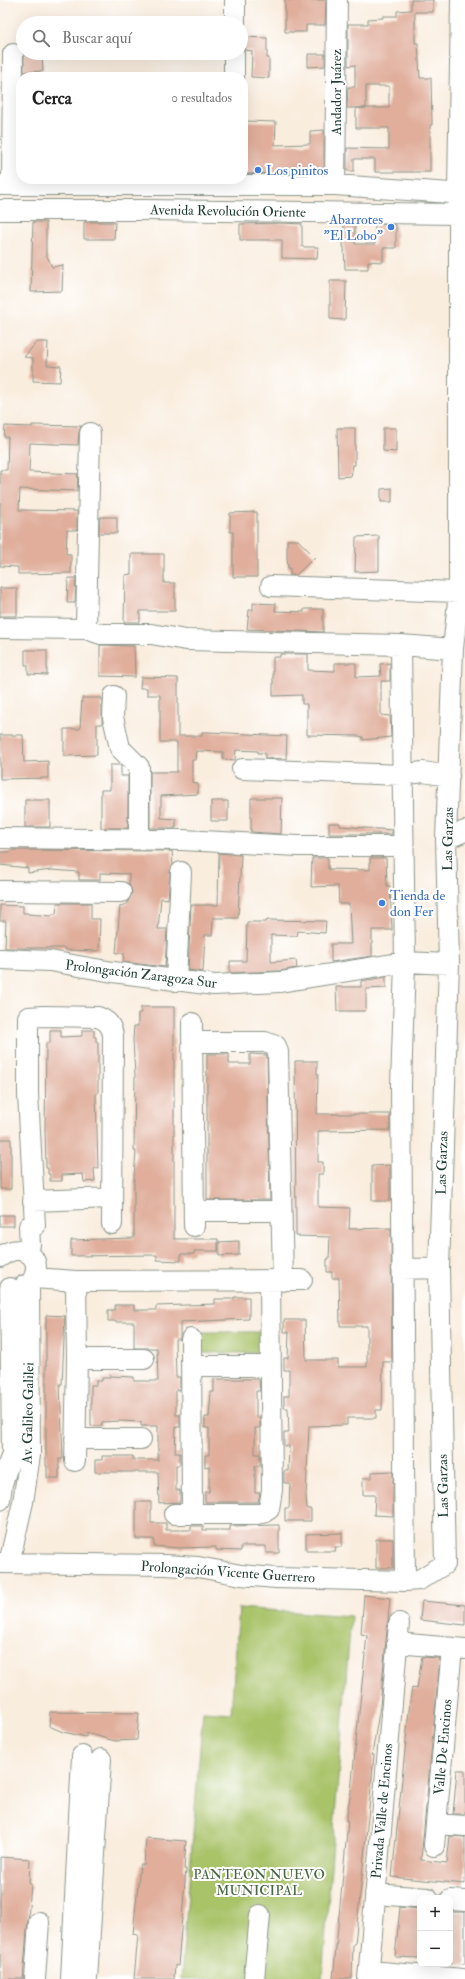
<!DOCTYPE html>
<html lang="es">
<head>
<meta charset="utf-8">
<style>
	:root { --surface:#fff; --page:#f6f6f6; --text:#222; --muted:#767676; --line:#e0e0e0 }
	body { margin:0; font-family:"IM FELL Double Pica",serif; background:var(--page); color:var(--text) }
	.controls { position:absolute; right:12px; bottom:12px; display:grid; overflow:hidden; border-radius:8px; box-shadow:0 4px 16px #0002 }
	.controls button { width:36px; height:36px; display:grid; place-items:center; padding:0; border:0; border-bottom:1px solid var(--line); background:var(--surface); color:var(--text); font:20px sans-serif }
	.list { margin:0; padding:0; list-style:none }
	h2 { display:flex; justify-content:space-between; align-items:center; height:52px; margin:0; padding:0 16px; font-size:17px }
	h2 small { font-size:13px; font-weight:400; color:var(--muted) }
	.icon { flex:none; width:22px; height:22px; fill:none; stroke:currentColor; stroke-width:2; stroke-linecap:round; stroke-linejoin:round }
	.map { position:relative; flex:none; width:465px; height:1979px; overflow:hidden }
	.search { position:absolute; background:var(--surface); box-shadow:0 4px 16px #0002; left:16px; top:16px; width:232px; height:44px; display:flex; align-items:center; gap:10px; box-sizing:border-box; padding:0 14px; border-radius:22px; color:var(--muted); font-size:15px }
	.panel { position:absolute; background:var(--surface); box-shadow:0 4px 16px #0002; left:16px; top:72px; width:232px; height:112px; border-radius:16px }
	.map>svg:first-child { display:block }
</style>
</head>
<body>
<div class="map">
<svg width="465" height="1979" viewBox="0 0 465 1979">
	<rect width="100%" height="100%" fill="#fff"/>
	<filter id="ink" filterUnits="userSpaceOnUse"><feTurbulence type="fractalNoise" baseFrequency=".025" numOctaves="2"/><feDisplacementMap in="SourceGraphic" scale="8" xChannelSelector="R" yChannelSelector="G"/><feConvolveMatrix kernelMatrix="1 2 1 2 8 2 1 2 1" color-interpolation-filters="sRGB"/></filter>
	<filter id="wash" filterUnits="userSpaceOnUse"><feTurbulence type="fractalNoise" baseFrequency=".012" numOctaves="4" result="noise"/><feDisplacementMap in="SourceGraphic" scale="16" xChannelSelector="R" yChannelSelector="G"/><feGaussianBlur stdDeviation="0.9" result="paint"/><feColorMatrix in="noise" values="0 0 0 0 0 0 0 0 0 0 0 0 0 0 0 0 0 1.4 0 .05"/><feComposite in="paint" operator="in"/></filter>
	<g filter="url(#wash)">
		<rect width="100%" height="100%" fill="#f9edde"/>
		<path fill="#a9c369" stroke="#64804e" d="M198,1332H259V1353H198Z
			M239,1608L351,1616L322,1979H181L203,1711L231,1713Z"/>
		<g id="blocks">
			<path fill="#e0ae9b" d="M285,0H326L325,25H306V32H285Z
				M411,0H433V12H415V43H418L420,78H431L432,125H430V172H375V159H354V171H347V148L389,149V128H356V108H389V86H366V108H347L348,87H355V65L348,66V24H368V19L383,18V16H397V11L411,10Z
				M243,37L267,38V58H269V78L251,77L252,51L245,50L243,46Z
				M24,53L42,54L43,71L24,72Z
				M308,54H325V66L308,67Z
				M243,121L276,122L275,145L310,144V131L324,130V172L243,174Z
				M33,222H46V254L52,267L63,265L62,291L31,292Z
				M84,222H115L114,239H84Z
				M282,223L302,224V247H318L317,259L282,258V240H240V224Z
				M344,224H355V244H375V224L396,225V248H383V262L368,261V269H345L344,247H343Z
				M330,281H346L345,320L330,319Z
				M37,342H48L47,365L61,366L60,382L33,381V358L24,357Z
				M32,425L81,426L79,432L78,445L30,443L29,472L78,474L77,491L20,489L19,510L77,511V530H67L66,554H71V573L18,574V567L0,566V470H7L8,437H4L5,426L32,427Z
				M337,428H355V465H353L351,476L338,477Z
				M383,428H396V452L383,451Z
				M392,488V502H381V489Z
				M257,512V577H233V532H230V513Z
				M100,517H117V533H99Z
				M379,536V571L355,572L356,537Z
				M287,540H298L315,557L296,575H290V568H288L287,558Z
				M131,554H164V583H175V611H140V622H124L125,575L131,574Z
				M68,578H76L75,603H67Z
				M0,588H17V616H0Z
				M253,603L276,604L275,611L304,612V609H323V632L247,629L249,610H253Z
				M100,645L134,646L135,677L100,676Z
				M25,650H47V675L28,674V665H25Z
				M280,654H308V670L335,671V663H356V677L381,676L380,664L390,663V681H381V715L390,716L391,737L363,740V737L359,736L307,735V704H302V695L273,696V657H280Z
				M141,677L178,678V736H202V732H208L287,736L286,759L265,758V753H258V751L236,750L235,760L223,759V752L196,751L195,760H192V782L198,784V794L161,796V818L176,819V828H150V772H177V742H160V695H147V688H140Z
				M82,698H102V724H97V755L64,756V729H80Z
				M0,735H23L24,762L48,761V778L0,779Z
				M110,765H121V776H128V828H101V790H110Z
				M251,798H282L281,834L251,832Z
				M25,800H50V827H25Z
				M211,801H228V821H211Z
				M329,823H340V826L392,830V834H329Z
				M12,850L172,851L173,865L170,871L168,899L161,898L158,929H167L165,967L123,962L124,953H116L120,906L127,904L132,892L129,884V874L100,873V880H79V872L51,870L28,873V868L0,865V852H11Z
				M219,853L241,855L238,918H213L212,935H205L203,972L188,970L191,905H218Z
				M312,858H328V869L370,870V858H386L387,886H390L392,930H372V956L331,962V944H351L349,904H339L338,886L311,887Z
				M57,903H91V919H100L99,951L65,950V948H5L6,921H0V905L23,906V913H28V914L51,916L52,914H56Z
				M267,920L326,921L325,933L298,931L297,936L271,935V962L296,960L297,968L279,971L230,973V961H246L247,922H266Z
				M386,977V988L366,989V1009L364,1011H337L336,987H361V981Z
				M141,1007H174V1239H218V1251H194V1254H181V1261L157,1260V1255L71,1256V1240L134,1238V1177L136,1151H134L135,1076L133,1039L134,1026H138V1013H141Z
				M50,1030H61V1037L82,1036V1030H94V1037H96V1042H98V1093H96L98,1168H94L95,1181L84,1182L83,1174L62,1175V1181H50V1174H48V1168H46L45,1131L46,1043H50Z
				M207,1054H229V1064H250V1054L267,1055L270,1200H207Z
				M295,1061H317V1074H318L317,1114H390V1130L318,1131V1162H323V1174H318V1207L350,1208L349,1229L391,1228L392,1362H383L382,1410H376V1418H347V1425L309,1426L306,1496L307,1509H311V1521H285V1508H289L290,1483H284V1471H288L289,1446H284V1433H289L288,1408H284V1396H289V1370H284V1358H288L289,1332H284V1320H305L306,1360H338V1367H367V1326H340L339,1278H332V1272H327V1259H329L330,1237L296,1236Z
				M0,1139H11V1189H0Z
				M390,1165V1201H372V1166Z
				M0,1215H14V1226H0Z
				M239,1241V1255L219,1256V1242Z
				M234,1297H249V1319L180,1322V1339H175L176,1377H180V1390H176V1415H180V1427H176L175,1453H180V1465H176V1490H180V1502L159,1503L158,1472H95V1460H102V1456H133V1460H158V1426H141V1422L120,1421L102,1422V1426H91V1385H96V1381H102V1378H109V1376L134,1377V1381H158L157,1348H134V1322H115V1321H108V1310H115V1305H134V1310H156V1306L215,1304V1299H234Z
				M46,1315L65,1316L62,1384H60L63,1459H59V1478H47V1466H46Z
				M214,1379H259L260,1391H256V1417H260V1428H255V1454H260V1466H255V1493H260L258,1502H205V1492H209V1466L205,1467V1455H209V1428H205V1417H209L211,1392H214Z
				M393,1471V1516L374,1515L375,1495H363V1478H372V1472Z
				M136,1502H151V1523H166V1530H191V1526H203V1530H230V1526L279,1525V1553H266V1546H241V1551L216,1550V1547L178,1548L154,1546V1539H136Z
				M342,1533V1544L341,1547H335L336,1551H306V1534Z
				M376,1539H393V1568H376Z
				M364,1595L390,1598L380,1706L372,1755H374L370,1798L355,1944H353L352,1979H333L348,1821H346L351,1791L367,1635L361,1634Z
				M422,1601L465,1605V1625L420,1620Z
				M422,1657L440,1658L421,1860L447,1863L450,1836L465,1837V1884L392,1877L410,1701L412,1688L417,1689Z
				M50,1712L139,1713L137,1740L115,1741L86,1733V1737L63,1732L49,1726Z
				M457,1770H465V1814H453Z
				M146,1838L186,1841L184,1869H186L178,1966L175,1965L174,1979H134L138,1935L133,1934L136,1903L140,1865H144Z
				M0,1857L30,1859L29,1884H31L23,1979H0Z
				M400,1907L420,1909V1958L395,1957Z
				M450,1912H465V1964L450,1963Z"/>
		</g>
	</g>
	<g filter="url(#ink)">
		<use href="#blocks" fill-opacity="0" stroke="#8c9589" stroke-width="1"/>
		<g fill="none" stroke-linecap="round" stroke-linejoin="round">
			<defs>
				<path id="minor" d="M235,23V0
					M234,77V53
					M0,185H335L465,194
					M12,185L13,54
					M335,185L337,0
					M0,210H145L459,214L463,202
					M271,586L459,592
					M0,628L86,629L101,634H151L186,640L401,645L453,649
					M86,629L90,433
					M401,645L405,962L401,1086L405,1581
					M114,696L113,717L120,748L139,767V839
					M242,769L402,775L423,772L449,776
					M0,838L182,840L298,846H403
					M446,839L465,831
					M0,891L121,892
					M0,959L50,961L113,972L214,985L280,982L405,962L449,964
					M176,981L181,872
					M192,1023L194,1226
					M192,1042H265L276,1046L278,1052L283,1281
					M33,1201L112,1198
					M194,1211H281
					M25,1250L30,1245L29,1226H35L28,1094V1017L44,1016L98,1017C108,1021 111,1025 113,1035L112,1224
					M0,1257C25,1238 48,1262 29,1285H25
					M402,1269L439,1268
					M34,1278L76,1281L302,1280
					M191,1339L192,1514
					M77,1359H144
					M191,1366H271
					M75,1439H141
					M75,1461L77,1359L76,1281
					M0,1500L2,1484L12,1453L10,1288
					M174,1514H257L263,1513L269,1509L272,1490L270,1281
					M0,1563L165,1565L198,1567L241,1575L276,1578L405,1581L419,1580L445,1564L439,1268L449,964L446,839L453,649L459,592V214L458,192L461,0
					M9,1563L23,1502L30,1455L29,1285
					M397,1643L465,1649
					M436,1824L465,1826
					M434,1846L452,1648
					M375,1894L428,1898
					M450,1900L465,1901
					M369,1971L463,1979
					M35,1979L39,1922
					M71,1979L82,1756
					M87,1979L101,1759
					M254,1979L260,1915
					M368,1979L399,1623"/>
			</defs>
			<use href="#minor" stroke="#8c9589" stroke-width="22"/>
			<use href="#minor" stroke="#fff" stroke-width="20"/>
		</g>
	</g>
	<g fill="#3f7fe0" stroke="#fff" stroke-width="1.5">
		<circle cx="258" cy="170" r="4"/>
		<circle cx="391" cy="227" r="4"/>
		<circle cx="382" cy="903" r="4"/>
	</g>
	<g text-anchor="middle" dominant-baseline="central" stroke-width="4" stroke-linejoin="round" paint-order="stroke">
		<g font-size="14" fill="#1f3d34" stroke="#fff">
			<text transform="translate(336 92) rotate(-90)">Andador Juárez</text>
			<text transform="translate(228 211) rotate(1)">Avenida Revolución Oriente</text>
			<text transform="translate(448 839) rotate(-89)">Las Garzas</text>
			<text transform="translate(141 974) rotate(7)">Prolongación Zaragoza Sur</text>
			<text transform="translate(442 1163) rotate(-88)">Las Garzas</text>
			<text transform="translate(28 1413) rotate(-89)">Av. Galileo Galilei</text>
			<text transform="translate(443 1486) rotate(-91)">Las Garzas</text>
			<text transform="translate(228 1572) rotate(4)">Prolongación Vicente Guerrero</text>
			<text transform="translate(443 1747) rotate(-85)">Valle De Encinos</text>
			<text transform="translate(382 1811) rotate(-85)">Privada Valle de Encinos</text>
		</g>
		<g font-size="14" fill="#366cbe" stroke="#fff" text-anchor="start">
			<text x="266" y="170">Los pinitos</text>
			<text x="383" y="219" text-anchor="end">Abarrotes<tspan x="383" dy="16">"El Lobo"</tspan></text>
			<text x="390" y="895">Tienda de<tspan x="390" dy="16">don Fer</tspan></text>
		</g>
		<g font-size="14" fill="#486544" stroke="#fff">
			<text x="259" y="1874">PANTEON NUEVO<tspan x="259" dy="16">MUNICIPAL</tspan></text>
		</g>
	</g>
</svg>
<div class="controls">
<button>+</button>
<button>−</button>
</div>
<div class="search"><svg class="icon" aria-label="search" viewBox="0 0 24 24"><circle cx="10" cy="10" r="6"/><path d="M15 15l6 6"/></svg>Buscar aquí</div>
<section class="panel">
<h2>Cerca<small>0 resultados</small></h2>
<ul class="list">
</ul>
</section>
</div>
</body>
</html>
